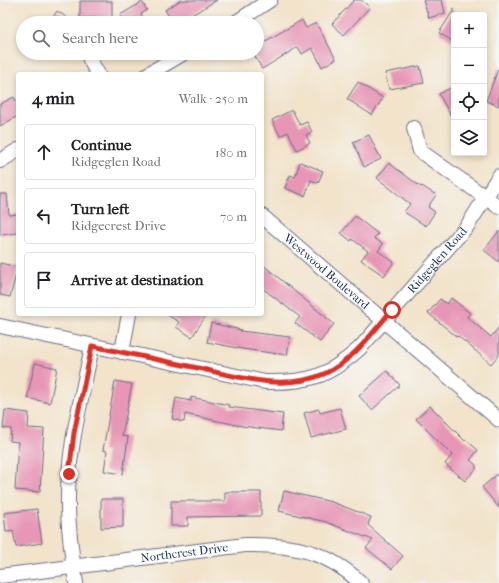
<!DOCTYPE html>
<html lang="en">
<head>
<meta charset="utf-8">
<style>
	:root { --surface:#fff; --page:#f2f2f2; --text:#202124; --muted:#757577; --line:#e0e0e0 }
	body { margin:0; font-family:"IM FELL French Canon",serif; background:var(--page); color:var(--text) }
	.controls { position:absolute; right:12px; top:12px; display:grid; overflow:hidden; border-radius:4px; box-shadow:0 2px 6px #0003 }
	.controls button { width:36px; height:36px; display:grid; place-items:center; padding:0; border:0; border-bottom:1px solid var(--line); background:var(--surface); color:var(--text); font:20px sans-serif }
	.stop { position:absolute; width:12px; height:12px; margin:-9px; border:3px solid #d93025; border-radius:50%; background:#fff }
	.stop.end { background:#d93025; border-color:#fff; box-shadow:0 1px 4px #0008 }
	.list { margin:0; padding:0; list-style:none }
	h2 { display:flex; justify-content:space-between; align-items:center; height:52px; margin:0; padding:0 16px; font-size:17px }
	h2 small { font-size:13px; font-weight:400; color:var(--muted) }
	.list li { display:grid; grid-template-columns:26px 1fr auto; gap:12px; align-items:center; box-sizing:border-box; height:56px; margin:0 8px 8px; padding:0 8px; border:1px solid var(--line); border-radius:4px }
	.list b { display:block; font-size:15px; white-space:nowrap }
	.list p { margin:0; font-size:13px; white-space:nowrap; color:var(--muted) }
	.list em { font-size:13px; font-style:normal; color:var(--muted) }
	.icon { flex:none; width:22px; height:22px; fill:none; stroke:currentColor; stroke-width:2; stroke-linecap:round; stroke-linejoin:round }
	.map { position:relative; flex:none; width:499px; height:583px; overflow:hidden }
	.search { position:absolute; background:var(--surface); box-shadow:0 2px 6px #0003; left:16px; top:16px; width:248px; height:44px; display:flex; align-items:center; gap:10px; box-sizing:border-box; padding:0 14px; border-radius:22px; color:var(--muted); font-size:15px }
	.panel { position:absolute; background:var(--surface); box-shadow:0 2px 6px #0003; left:16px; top:72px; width:248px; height:244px; border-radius:4px }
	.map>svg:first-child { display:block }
</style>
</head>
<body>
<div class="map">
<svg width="499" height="583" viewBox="0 0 499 583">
	<rect width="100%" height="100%" fill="#f6f6f2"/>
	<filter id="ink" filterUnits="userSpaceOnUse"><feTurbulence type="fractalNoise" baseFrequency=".025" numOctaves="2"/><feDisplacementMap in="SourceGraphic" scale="8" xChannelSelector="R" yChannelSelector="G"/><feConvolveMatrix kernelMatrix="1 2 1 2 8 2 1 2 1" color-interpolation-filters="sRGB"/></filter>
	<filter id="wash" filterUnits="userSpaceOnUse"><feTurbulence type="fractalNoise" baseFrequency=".012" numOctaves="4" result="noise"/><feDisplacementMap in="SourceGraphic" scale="16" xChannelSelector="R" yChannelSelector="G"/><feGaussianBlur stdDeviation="0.9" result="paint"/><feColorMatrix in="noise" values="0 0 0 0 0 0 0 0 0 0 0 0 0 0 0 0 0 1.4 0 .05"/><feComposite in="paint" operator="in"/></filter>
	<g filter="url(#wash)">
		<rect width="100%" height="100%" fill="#f2e3ca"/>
		<g id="blocks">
			<path fill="#e796b6" d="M181,0H217L178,23H173L165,10Z
				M354,0H361L370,7L344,35L332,24Z
				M423,0H442L445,13L429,18Z
				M80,1H112V18H80Z
				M142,2L147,10L141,14L147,23H124L120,15Z
				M454,9V42L439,33Z
				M57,11L75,23H49Z
				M302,20L306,28L316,23L336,59L322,67L312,48L302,54L298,47L262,69L253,53H257V46Z
				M420,66L424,83L389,89L385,73Z
				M498,69H499V106L486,101Z
				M358,82L383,98L372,115L347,99Z
				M454,86V122L439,94Z
				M14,97L18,105V116L0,126V104Z
				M292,110L300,125L307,122L312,132L306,135L310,143L297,150L288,132L280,136L272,120Z
				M369,135L381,159L364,167L353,142Z
				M300,162L323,171L318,183L311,180L305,196L285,188L290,175L295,177Z
				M389,163L421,187L422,186L436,195L428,207L435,212L426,226L404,212L410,204L377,178Z
				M0,194H7L9,215L18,214V233L0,235Z
				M355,216L378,234L374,238L383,244L378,251L394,262L384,276L361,260L368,251L352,239L351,241L341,233Z
				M499,231V262L484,250Z
				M0,263L18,267L10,297L0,295Z
				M262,264L334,324L320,342L295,323L300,317L262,288Z
				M451,298L470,313L467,317L491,337L499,327V355L491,364L458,336L457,337L428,313L440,299L447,304Z
				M166,314H207L192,337L176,327L179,322Z
				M211,323L241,330L240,331L290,337L287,355L242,349L207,342Z
				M35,363L57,368L50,403L27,398Z
				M387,371L400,385L372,410L359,396Z
				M115,381L132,384L122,436L128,437L123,474L104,471L107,451L103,450Z
				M191,397L229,405V407L283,414L281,431L242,426L185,414L184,422L172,419L176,398L191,401Z
				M430,406L465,441L466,440L478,450L470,460L476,465V469L465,481L445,464L452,455L416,419Z
				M340,408L346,429L311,438L304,413L319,409L320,413Z
				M5,410L29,413L28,428L44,429L40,492L15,490L18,442L10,441L11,429L3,428Z
				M499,473V508L482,487Z
				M284,491L332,502L371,517L368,525L403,556L392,569L366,548L373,540L326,522L279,511Z
				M225,492H261V516L188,517V526H171V501H225Z
				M101,499H123V527L101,528Z
				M37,509L42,543L16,547L13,531L6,532L4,513Z"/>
		</g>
	</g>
	<g filter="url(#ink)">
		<use href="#blocks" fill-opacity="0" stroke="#666e84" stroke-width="1"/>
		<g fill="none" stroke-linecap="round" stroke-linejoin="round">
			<defs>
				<g id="street">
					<path d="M235,23L270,0"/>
					<path d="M90,60L98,74"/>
					<path d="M148,74L184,53"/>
					<path d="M414,128L420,151L499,207"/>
					<path d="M0,161L18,150"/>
					<path id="s1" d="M262,216L499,420"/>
					<path id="s2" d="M0,326L265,382C308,383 328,377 360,348L468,225L499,176"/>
					<path d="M122,352L129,314"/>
					<path id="s3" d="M0,576L245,545C291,544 326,550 361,583"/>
					<path d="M76,583C72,557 68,530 68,504C67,450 82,398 92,346"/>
				</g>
			</defs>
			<use href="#street" stroke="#666e84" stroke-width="16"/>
			<use href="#street" stroke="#fff" stroke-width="14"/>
		</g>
	</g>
	<g fill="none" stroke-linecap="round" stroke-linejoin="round" filter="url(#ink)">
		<path stroke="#d93025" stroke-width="5" d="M69,474L74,433L92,346C126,353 159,360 193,367C235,376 282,392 324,374C353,361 372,333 392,310"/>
	</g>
	<g text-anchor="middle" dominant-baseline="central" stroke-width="4" stroke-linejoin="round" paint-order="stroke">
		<g font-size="12" fill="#1b2f5e" stroke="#f6f6f2">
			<text stroke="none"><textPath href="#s2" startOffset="492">Ridgeglen Road</textPath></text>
			<text stroke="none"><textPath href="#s1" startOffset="85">Westwood Boulevard</textPath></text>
			<text stroke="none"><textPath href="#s3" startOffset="186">Northcrest Drive</textPath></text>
		</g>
	</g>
</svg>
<div class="controls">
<button>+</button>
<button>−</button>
<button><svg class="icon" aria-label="locate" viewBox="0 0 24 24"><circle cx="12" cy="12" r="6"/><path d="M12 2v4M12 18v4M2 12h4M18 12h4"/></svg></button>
<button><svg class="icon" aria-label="layers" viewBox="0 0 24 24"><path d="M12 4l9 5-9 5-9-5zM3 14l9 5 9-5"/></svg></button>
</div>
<div class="stop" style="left:392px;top:310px"></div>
<div class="stop end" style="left:69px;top:474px"></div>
<div class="search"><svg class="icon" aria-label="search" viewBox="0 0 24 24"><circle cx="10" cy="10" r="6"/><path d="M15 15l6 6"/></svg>Search here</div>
<section class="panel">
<h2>4 min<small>Walk · 250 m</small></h2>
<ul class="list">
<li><svg class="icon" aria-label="ahead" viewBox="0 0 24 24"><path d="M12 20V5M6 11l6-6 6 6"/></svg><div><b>Continue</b><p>Ridgeglen Road</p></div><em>180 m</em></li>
<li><svg class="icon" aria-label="left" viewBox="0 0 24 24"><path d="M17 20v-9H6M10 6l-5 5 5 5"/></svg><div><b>Turn left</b><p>Ridgecrest Drive</p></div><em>70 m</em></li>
<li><svg class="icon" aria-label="arrive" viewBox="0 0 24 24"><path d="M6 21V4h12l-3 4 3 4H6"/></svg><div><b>Arrive at destination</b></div></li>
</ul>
</section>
</div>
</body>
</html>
